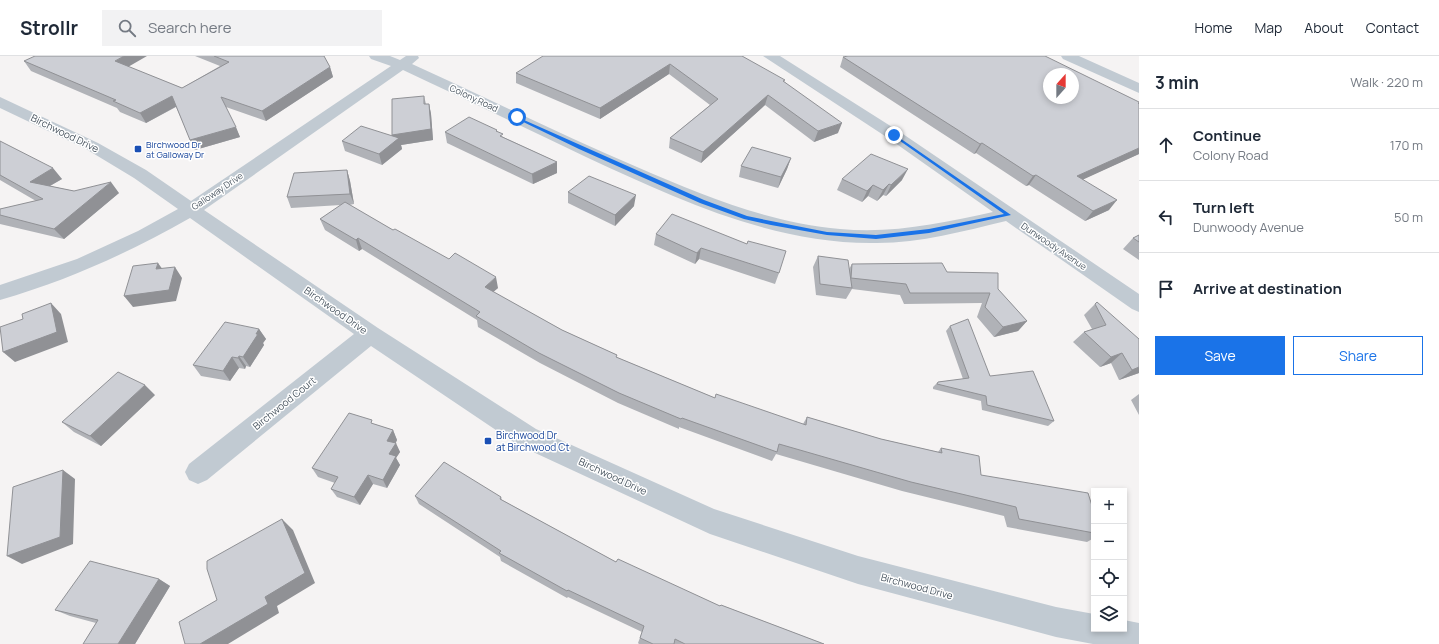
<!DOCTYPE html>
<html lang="en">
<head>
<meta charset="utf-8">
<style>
	:root { --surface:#fff; --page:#f2f2f3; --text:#1f2937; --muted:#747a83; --line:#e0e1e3; --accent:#1a73e8 }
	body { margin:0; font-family:Manrope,sans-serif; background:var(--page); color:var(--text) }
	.controls { position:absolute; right:12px; bottom:12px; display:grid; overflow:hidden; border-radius:0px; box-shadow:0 2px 6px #0003 }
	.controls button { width:36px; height:36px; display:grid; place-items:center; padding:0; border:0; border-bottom:1px solid var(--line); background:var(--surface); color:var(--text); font:20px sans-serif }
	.compass { position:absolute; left:1043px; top:12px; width:36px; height:36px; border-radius:50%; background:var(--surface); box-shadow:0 2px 6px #0003; rotate:21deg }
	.stop { position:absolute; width:12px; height:12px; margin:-9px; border:3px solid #1a73e8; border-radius:50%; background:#fff }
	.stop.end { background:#1a73e8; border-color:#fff; box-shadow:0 1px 4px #0008 }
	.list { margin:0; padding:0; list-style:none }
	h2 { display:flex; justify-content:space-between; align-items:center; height:52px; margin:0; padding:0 16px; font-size:17px }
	h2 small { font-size:13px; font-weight:400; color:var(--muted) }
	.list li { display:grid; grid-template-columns:26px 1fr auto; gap:12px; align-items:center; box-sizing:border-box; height:72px; padding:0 16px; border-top:1px solid var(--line) }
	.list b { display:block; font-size:15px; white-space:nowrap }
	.list p { margin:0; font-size:13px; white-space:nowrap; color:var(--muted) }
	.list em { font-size:13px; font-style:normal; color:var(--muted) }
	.actions { display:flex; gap:8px; padding:12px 16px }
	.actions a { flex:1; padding:9px 0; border:1px solid var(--accent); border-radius:0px; text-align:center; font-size:14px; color:var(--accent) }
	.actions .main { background:var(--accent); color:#fff }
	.icon { flex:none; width:22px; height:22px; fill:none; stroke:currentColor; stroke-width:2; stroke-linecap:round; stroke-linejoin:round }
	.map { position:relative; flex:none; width:1139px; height:588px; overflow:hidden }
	header { display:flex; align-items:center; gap:24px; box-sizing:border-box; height:56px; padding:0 20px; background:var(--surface); border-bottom:1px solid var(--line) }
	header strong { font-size:19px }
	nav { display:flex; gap:22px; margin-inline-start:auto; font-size:14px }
	.search { width:280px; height:36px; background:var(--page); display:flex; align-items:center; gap:10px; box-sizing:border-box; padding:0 14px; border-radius:0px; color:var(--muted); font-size:15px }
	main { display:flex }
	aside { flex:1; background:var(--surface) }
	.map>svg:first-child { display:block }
</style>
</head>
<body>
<header>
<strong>Strollr</strong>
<div class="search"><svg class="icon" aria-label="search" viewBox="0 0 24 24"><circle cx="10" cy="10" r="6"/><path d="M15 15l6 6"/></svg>Search here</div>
<nav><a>Home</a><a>Map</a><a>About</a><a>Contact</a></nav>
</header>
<main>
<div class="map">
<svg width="1139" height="588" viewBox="0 0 1139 588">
	<rect width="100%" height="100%" fill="#f5f3f3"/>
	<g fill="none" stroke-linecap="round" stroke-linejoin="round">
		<path fill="#c1cad2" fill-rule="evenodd" d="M369,0H390L400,4L406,0H418L419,2L412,8C487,42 562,79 637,111C702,139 769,167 840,173C893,178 942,167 993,156L888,82L763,0H780L900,76L1139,238V256L1132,253L1006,165C964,175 921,187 877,187C774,189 677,143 586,101C525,72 465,43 403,14L204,154L378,272L536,373L714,453L858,500L1056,551L1094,558V573H1124V564L1139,567V588H1093L1056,581L858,528L710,478L518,389L371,290L207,424L198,428L189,424L185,416L189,408L354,278L190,162C128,197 69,224 0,244V229L77,203L138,175L178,153L134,122L86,93L0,52V41L98,87L146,114L191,145L391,10L371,3Z
			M1061,0H1079L1139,27V37L1063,3Z"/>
	</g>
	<path fill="#b0b2b7" d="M195,0H324L330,11L333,21L266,65L226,51L240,81L195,94L176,51L146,67L120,56L117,52L31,15L24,5L128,11L182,32L220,10Z
		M742,0L785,26L838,77L814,86L765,49L701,107L669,92L670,82L710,49L669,18L600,63L516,27V17Z
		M843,1L1139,46V98L1083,123L1109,154L1085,165L1029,129L1026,130L976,97L974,98L840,11Z
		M424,40L426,48H429L431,58L433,84L401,89L402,93L382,109L345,95L342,85L392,80Z
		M497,74V75L503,81L557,106V117L533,128L447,87L445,76Z
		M0,85L62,123L50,130L74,135L119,137L64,183L0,168V153L36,145L0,124Z
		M791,102L787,113L778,132L739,121L741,110Z
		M347,114L350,125L354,148L349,149L393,174L498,232L493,236L562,274L617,299L616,301L715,342L803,368L807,361L881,383L938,396L941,392L981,419L1094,456V482L1087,486L1007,471L1004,460L902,435L776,398L772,405L679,371V373L618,347L540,307L478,271L477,264L362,193L359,195L325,174L320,163L341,149L291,152L287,141Z
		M842,123L902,124L886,140L883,139L877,145L868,140L862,146L837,134Z
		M568,136L634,150L615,170L568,147Z
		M656,178L747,188L779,217L775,228L699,203L695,208L654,189Z
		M1139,179V204L1123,193L1133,182Z
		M818,200L849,213L852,208L947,216L998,233L1027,265L1018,275L994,281L977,261L982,247L904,248L900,239L852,233L846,243L816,239L813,211Z
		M1095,248L1139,283V317L1119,324L1111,307L1100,311L1073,286L1084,276L1092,273L1084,259Z
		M950,270L990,320L1054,365L1048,370L982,354L981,345L933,333V331L938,326L963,323L946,275Z
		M259,273L266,283L263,287L264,289L250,311L246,310L245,313L239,312L230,325L201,320L193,309Z
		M1139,338V359L1131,344Z
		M155,339L101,390L74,376L62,366Z
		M374,368L393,374L397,384L395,387L400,396L396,402L400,409L387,432L373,428L360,449L337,441L331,433L335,427L318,421L312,412Z
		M415,440L501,441L502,444L616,506L720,550L721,549L824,588H639L638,587L642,576L568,541L567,542L501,505L500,501L419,448Z
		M159,523L170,530L135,588H83L96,567L70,560L55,554Z"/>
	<path fill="#909195" d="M124,0H147L121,15L115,5Z
		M670,8L669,18L600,63V52Z
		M330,11L333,21L266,65L262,55Z
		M768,39L765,49L701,107L703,96Z
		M172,40L177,50L146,67L140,57Z
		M429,48L431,58L433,84L401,89L402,93L382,109L379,98L392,79Z
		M842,67L838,77L814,86L818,75Z
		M236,71L240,81L195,94L190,84Z
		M982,87L976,97L974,98L980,88Z
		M1139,92V98L1069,130L1077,120Z
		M791,102L787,113L778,132L781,121Z
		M557,106V117L533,128L532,118Z
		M53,112L62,123L39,136L30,126Z
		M908,113L902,124L886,140L891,129Z
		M347,114L350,125L354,148L350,138Z
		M1036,119L1029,129L1026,130L1033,120Z
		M111,126L119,137L64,183L54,173Z
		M889,128L883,139L877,145L883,134Z
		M873,129L868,140L862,146L867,135Z
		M636,139L634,150L615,170V159Z
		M1117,144L1109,154L1085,165L1093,155Z
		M358,182L362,193L359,195L356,184Z
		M701,192L699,203L695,208L697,197Z
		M158,207L166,218L156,213Z
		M175,211L182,222L176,245L133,251L124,240Z
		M496,221L498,232L486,242L485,231Z
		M51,247L61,258L68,286L15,306L3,296Z
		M1027,265L1018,275L994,281L1003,271Z
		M259,273L266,283L263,287L264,289L250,311L243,301L256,278Z
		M1122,297L1111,307L1100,311L1111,301Z
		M239,300L246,310L245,313L238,302Z
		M232,301L239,312L230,325L223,315Z
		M1139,311V317L1119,324L1132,314Z
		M145,329L155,339L101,390L90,380Z
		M393,374L397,384L395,389L396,387L400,396L396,402L400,409L387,432L383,424L389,398L387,385Z
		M63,414L75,423L73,488L22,508L7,500Z
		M368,419L373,428L360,449L354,441Z
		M282,463L293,474L315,527L277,550L279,557L228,588H200L265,541Z
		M159,523L170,530L135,588H118Z"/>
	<path fill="#cdcfd5" stroke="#909195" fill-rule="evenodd" d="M35,0H124L115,5L182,32L229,6L214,0H324L330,11L262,55L221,41L236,71L190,84L172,40L140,57L113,45L116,44L24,5Z
		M543,0H742L785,24L783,25L842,67L818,75L768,39L703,96L670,82L718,43L670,8L600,52L516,17Z
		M848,0H1045L1139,46V47H1138L1139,48V92L1077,120L1117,144L1093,155L1036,119L1033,120L982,87L980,88L843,1ZM1049,18H1073V42H1049Z
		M424,40V48H429L431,73L392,79V43Z
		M469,61L497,74L496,75L503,78L500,80L557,106L532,118L445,76Z
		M361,70L399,82L379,98L342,85Z
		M0,85L53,112L30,126L74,135L111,126L54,173L0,159V153L43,143L0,119Z
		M752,91L791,102L781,121L741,110Z
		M871,98L908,113L891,129L889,128L883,134L873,129L867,135L842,123Z
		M347,114L350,138L287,141L294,117Z
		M589,120L636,139L615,159L568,136Z
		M345,146L393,174L395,173L449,203L455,197L496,221L485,231L562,274L617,299L616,301L715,342L716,338L806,369L807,361L881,383L942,397L941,392L979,400L981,419L1088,437L1094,456V477L1019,463L1016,451L911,426L779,388L777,396L682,362L681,363L619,337L539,297L476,260L480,256L358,182L356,184L320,163Z
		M672,158L747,188L748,185L786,195L779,217L701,192L697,197L656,178Z
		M1139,179V186L1133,182Z
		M818,200L848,204L852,232L820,228Z
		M158,207L156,213L175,211L169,234L124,240L133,210Z
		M942,207L947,216L998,217V233L1027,265L1003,271L985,251L990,237H910L906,228L851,222L852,208Z
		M1097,246L1139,283V311L1132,314L1122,297L1111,301L1084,276L1106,269L1095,248Z
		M51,247L57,276L3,296L0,271L23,263L22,258Z
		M968,263L990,320L1033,315L1054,365L987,349L986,340L937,328L938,326L969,322L950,270Z
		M225,266L259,273L256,278H258L243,301L239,300L238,302L232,301L223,315L193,309Z
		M118,316L145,329L90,380L62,366Z
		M349,357L372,364L371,367L393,374L387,385L396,387L389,398L396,400L383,424L368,419L354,441L331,433L338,421L312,412Z
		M444,406L501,441L500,443L616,506L618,503L720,550L721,549L824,588H685L675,583L674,588H653L640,582L644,570L568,534L567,535L499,497L501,495L415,440Z
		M63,414L60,481L7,500L13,431Z
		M282,463L305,517L265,541L268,548L200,588H185L179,566L217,544L207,513V505Z
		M90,505L159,523L118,588H83L98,564L55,554Z"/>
	<path fill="#1a73e8" d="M515,60L704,144L747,160L771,165L827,176L876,179L929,173L1004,158L893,80L894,78L1011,159L929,177L876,183L827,179L771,169L744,163L700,147L579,93L515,62Z"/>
	<g fill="#1a4fb4" stroke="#fff" stroke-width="1.5">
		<rect x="134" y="89" width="8" height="8" rx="2"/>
		<rect x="484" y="381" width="8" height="8" rx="2"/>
	</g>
	<g text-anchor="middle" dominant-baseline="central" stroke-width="3" stroke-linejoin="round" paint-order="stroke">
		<g font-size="9" fill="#4a5661" stroke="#fff">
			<text transform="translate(474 42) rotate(25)">Colony Road</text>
			<text transform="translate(217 135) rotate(-34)">Galloway Drive</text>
			<text transform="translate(1054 190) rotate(34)">Dunwoody Avenue</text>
		</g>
		<g font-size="9" fill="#164399" stroke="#fff" text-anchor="start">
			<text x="146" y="88">Birchwood Dr<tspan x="146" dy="10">at Galloway Dr</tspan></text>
		</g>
		<g font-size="10" fill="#4a5661" stroke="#fff">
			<text transform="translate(65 77) rotate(26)">Birchwood Drive</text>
			<text transform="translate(336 254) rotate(35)">Birchwood Drive</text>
			<text transform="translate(284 347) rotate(-39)">Birchwood Court</text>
			<text transform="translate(613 420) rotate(25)">Birchwood Drive</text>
			<text transform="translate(917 530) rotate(15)">Birchwood Drive</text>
		</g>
		<g font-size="10" fill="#164399" stroke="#fff" text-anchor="start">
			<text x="496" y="379">Birchwood Dr<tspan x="496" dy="12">at Birchwood Ct</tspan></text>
		</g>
	</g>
</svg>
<div class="controls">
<button>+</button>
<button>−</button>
<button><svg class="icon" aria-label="locate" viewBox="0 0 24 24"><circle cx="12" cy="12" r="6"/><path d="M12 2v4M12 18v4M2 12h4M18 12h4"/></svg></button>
<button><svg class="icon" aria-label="layers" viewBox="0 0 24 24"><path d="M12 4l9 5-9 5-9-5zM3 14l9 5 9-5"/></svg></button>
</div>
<svg class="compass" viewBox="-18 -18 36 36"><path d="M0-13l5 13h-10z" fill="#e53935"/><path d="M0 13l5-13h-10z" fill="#747a83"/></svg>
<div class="stop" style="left:517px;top:61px"></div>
<div class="stop end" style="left:894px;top:79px"></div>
</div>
<aside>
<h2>3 min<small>Walk · 220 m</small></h2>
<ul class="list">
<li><svg class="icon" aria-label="ahead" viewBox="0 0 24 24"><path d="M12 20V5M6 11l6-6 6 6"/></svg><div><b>Continue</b><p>Colony Road</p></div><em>170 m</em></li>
<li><svg class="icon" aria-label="left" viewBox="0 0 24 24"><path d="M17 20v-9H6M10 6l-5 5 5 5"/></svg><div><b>Turn left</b><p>Dunwoody Avenue</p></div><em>50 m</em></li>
<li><svg class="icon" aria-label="arrive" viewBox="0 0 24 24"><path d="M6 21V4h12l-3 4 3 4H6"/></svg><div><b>Arrive at destination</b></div></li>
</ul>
<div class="actions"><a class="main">Save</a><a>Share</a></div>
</aside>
</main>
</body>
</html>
